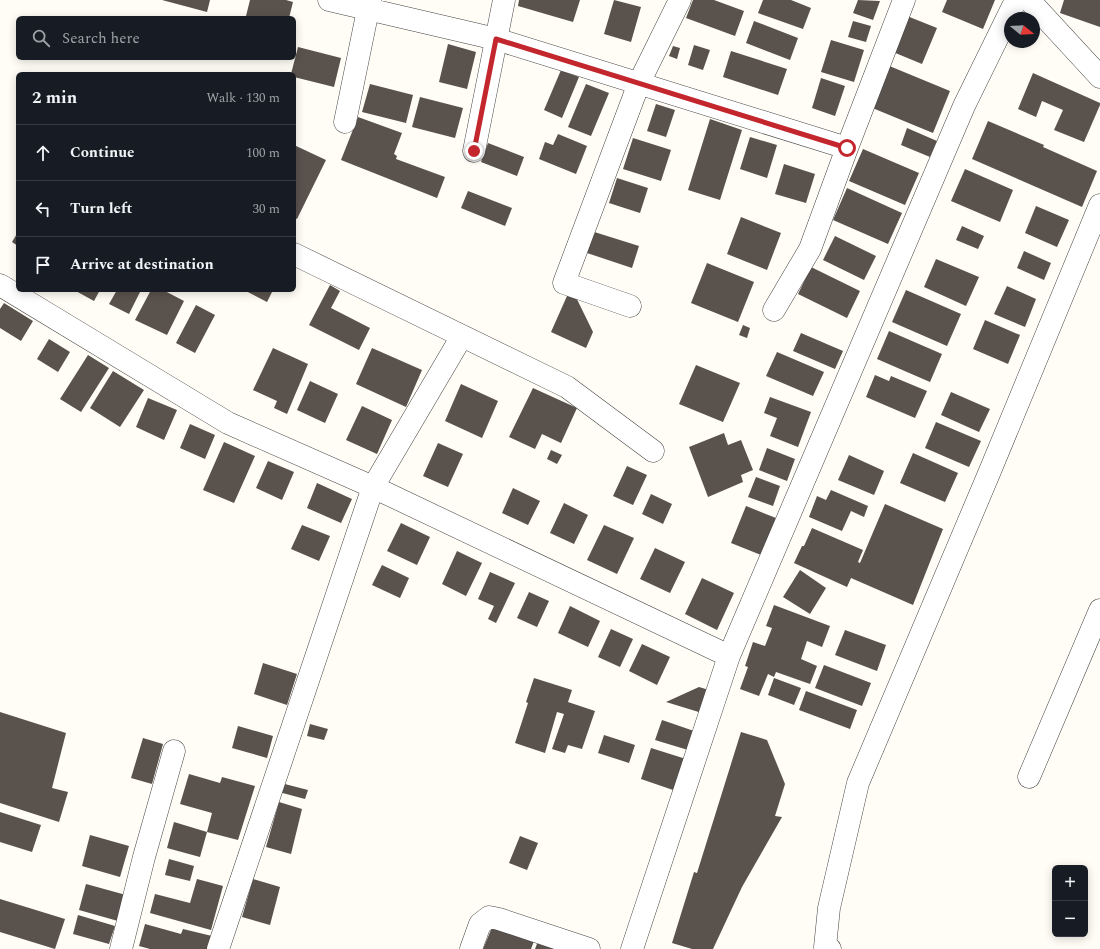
<!DOCTYPE html>
<html lang="en">
<head>
<meta charset="utf-8">
<style>
	:root { --surface:#171b24; --page:#242831; --text:#f1f3f6; --muted:#9ea1a6; --line:#363941 }
	body { margin:0; font-family:Spectral,serif; background:var(--page); color:var(--text) }
	.controls { position:absolute; right:12px; bottom:12px; display:grid; overflow:hidden; border-radius:6px; box-shadow:0 2px 10px #0003 }
	.controls button { width:36px; height:36px; display:grid; place-items:center; padding:0; border:0; border-bottom:1px solid var(--line); background:var(--surface); color:var(--text); font:20px sans-serif }
	.compass { position:absolute; left:1004px; top:12px; width:36px; height:36px; border-radius:50%; background:var(--surface); box-shadow:0 2px 10px #0003; rotate:108deg }
	.stop { position:absolute; width:12px; height:12px; margin:-9px; border:3px solid #c4262e; border-radius:50%; background:#fff }
	.stop.end { background:#c4262e; border-color:#fff; box-shadow:0 1px 4px #0008 }
	.list { margin:0; padding:0; list-style:none }
	h2 { display:flex; justify-content:space-between; align-items:center; height:52px; margin:0; padding:0 16px; font-size:17px }
	h2 small { font-size:13px; font-weight:400; color:var(--muted) }
	.list li { display:grid; grid-template-columns:26px 1fr auto; gap:12px; align-items:center; box-sizing:border-box; height:56px; padding:0 16px; border-top:1px solid var(--line) }
	.list b { display:block; font-size:15px; white-space:nowrap }
	.list em { font-size:13px; font-style:normal; color:var(--muted) }
	.icon { flex:none; width:22px; height:22px; fill:none; stroke:currentColor; stroke-width:2; stroke-linecap:round; stroke-linejoin:round }
	.map { position:relative; flex:none; width:1100px; height:949px; overflow:hidden }
	.search { position:absolute; background:var(--surface); box-shadow:0 2px 10px #0003; left:16px; top:16px; width:280px; height:44px; display:flex; align-items:center; gap:10px; box-sizing:border-box; padding:0 14px; border-radius:6px; color:var(--muted); font-size:15px }
	.panel { position:absolute; background:var(--surface); box-shadow:0 2px 10px #0003; left:16px; top:72px; width:280px; height:220px; border-radius:6px }
	.map>svg:first-child { display:block }
</style>
</head>
<body>
<div class="map">
<svg width="1100" height="949" viewBox="0 0 1100 949">
	<rect width="100%" height="100%" fill="#fffdf5"/>
	<path fill="#5a524d" d="M162,0H210L207,12Z
		M250,0H286L293,2L289,18H253L246,16Z
		M519,0H580L573,22L518,6Z
		M614,0L641,7L631,42L604,34Z
		M693,0H714L744,11L735,36L686,18Z
		M763,0H791L811,8L803,29L758,13Z
		M858,0L880,1L873,20L853,13Z
		M947,0H995L983,29L942,12Z
		M1064,0H1100V27L1060,13Z
		M907,16L937,28L922,64L893,52Z
		M754,21L798,38L790,60L746,43Z
		M853,21L871,26L866,42L848,37Z
		M831,40L864,50L854,82L821,72Z
		M448,44L476,52L467,89L439,82Z
		M694,45L710,50L703,70L688,65Z
		M673,46L680,48L677,59L669,56Z
		M298,47L341,58L334,87L294,77V74H291Z
		M731,51L787,69L778,95L723,77Z
		M887,65L950,91L933,133L870,107Z
		M561,70L579,77L562,118L544,110Z
		M1033,73L1100,103V105L1084,142L1054,130L1063,110L1042,101L1036,117L1018,109Z
		M821,78L845,86L835,116L812,108Z
		M370,84L413,95L406,123L362,112Z
		M586,84L609,93L591,136L568,127Z
		M420,97L463,108L455,138L412,127Z
		M656,104L675,110L666,137L647,131Z
		M358,117L402,133L394,154L397,156L396,159L445,177L437,198L341,160Z
		M710,119L742,130L720,200L688,190Z
		M988,121L1044,145L1043,147L1097,171L1082,207L972,159Z
		M907,128L937,141L930,157L901,145Z
		M558,134L587,146L576,174L539,159L545,142L553,145Z
		M750,137L777,145L767,178L740,169Z
		M633,138L671,150L661,181L623,169Z
		M488,143L524,157L517,176L481,162Z
		M294,145L326,160L297,219L294,218Z
		M863,149L919,173L905,205L849,181Z
		M784,164L815,174L806,203L775,194Z
		M965,169L1013,190L1000,222L951,201Z
		M617,178L648,188L640,213L609,203Z
		M847,188L902,213L888,244L833,220Z
		M468,191L512,208L505,226L461,208Z
		M1036,206L1069,220L1057,247L1025,233Z
		M741,217L781,233L767,270L727,254Z
		M962,226L984,236L978,249L956,240Z
		M588,230L639,246L632,268L581,251Z
		M18,232V246L12,242Z
		M835,236L876,256L864,280L823,260Z
		M1024,251L1051,263L1044,280L1017,268Z
		M936,259L979,277L966,306L924,287Z
		M707,263L754,282L738,322L691,303Z
		M811,267L860,291L847,318L798,294Z
		M330,285L340,291L331,308L370,328L359,350L309,325Z
		M1007,286L1036,299L1025,327L994,314Z
		M571,287L593,332L586,348L551,332Z
		M74,290H100L94,301Z
		M117,290H141L129,314L109,304Z
		M151,290H163L184,301L167,335L135,320Z
		M244,290H273L267,302Z
		M906,290L961,314L947,346L892,322Z
		M4,303L33,321L21,341L0,328V309Z
		M196,305L215,315L195,353L176,343Z
		M985,320L1020,335L1008,364L973,349Z
		M743,325L750,328L747,338L739,335Z
		M889,331L942,354L930,382L877,359Z
		M801,333L843,351L835,369L793,351Z
		M49,339L70,352L58,372L37,359Z
		M273,348L308,364L287,414L274,408L277,401L253,390Z
		M372,348L422,370L406,407L356,384Z
		M777,352L824,372L813,396L766,376Z
		M88,355L109,368L81,412L60,399Z
		M696,365L740,383L723,422L679,404Z
		M113,371L144,390L120,427L90,408Z
		M875,375L889,381L891,376L927,391L915,418L866,397Z
		M310,381L338,394L325,423L297,410Z
		M461,384L498,401L482,438L445,421Z
		M533,388L577,408L561,443L542,434L535,449L509,437Z
		M951,392L990,409L979,432L941,415Z
		M770,397L811,412L798,447L770,436L777,418L764,413Z
		M148,398L177,410L164,440L136,427Z
		M362,406L392,420L377,454L346,440Z
		M936,422L981,441L969,467L925,448Z
		M190,424L215,435L205,459L180,448Z
		M724,433L728,445L741,440L753,470L741,475L743,482L708,497L689,447Z
		M224,442L255,456L234,503L203,490Z
		M438,443L463,454L448,487L423,476Z
		M767,448L795,459L787,481L759,470Z
		M551,450L562,455L557,464L547,459Z
		M913,453L958,473L945,502L900,483Z
		M849,455L884,471L874,495L838,480Z
		M268,461L294,472L282,500L256,488Z
		M627,466L647,475L633,505L613,496Z
		M756,477L780,486L773,506L748,497Z
		M317,483L352,499L341,523L307,508Z
		M513,488L540,501L528,525L502,513Z
		M831,490L868,506L864,517L851,511L842,531L809,517L817,496L826,500Z
		M651,494L672,504L663,524L642,514Z
		M564,503L588,515L574,544L550,533Z
		M885,504L943,529L913,605L851,578L847,587L794,563L802,546H804L812,528L863,550L858,562L860,563Z
		M746,506L776,518L761,555L731,543Z
		M401,523L430,537L417,565L387,551Z
		M302,525L330,536L319,561L291,549Z
		M604,525L634,538L617,574L587,560Z
		M655,548L685,562L670,593L640,579Z
		M457,551L482,563L466,596L442,584Z
		M382,565L409,578L400,598L372,585Z
		M800,570L826,588L810,614L783,597Z
		M490,572L515,583L496,623L488,619L494,606L478,599Z
		M702,578L734,593L717,630L685,614Z
		M529,592L549,601L537,627L517,618Z
		M774,605L830,626L822,647L807,641L801,659L817,666L810,684L776,672L774,677L768,674L759,696L740,689L748,667L745,666L753,642L765,646L772,628L766,626Z
		M570,606L600,621L588,647L558,633Z
		M611,629L633,639L620,667L598,657Z
		M845,630L886,645L877,671L835,655Z
		M642,644L670,657L657,685L629,671Z
		M263,663L297,674L287,705L254,694Z
		M824,665L871,683L862,706L815,688Z
		M534,678L572,690L568,702L595,711L582,749L568,745L565,753L552,749L564,714L557,712L545,753L515,743L528,703L526,702Z
		M774,678L801,688L794,705L768,695Z
		M699,687L709,690L702,713L666,702Z
		M806,691L857,710L850,729L799,710Z
		M0,712L66,733L52,788L68,792L59,822L0,803Z
		M662,720L694,731L688,750L655,740Z
		M310,724L328,729L324,740L307,736Z
		M238,726L273,736L267,758L232,748Z
		M741,732L767,740L785,784L775,816L782,817L742,887L713,949H692L672,943L694,872L697,873Z
		M604,735L635,745L629,763L598,753Z
		M143,738L163,744L152,784L131,778Z
		M651,748L686,759L676,791L641,779Z
		M189,774L220,783L222,777L255,786L238,840L207,832L200,857L167,848L174,822L207,832L212,813L180,804Z
		M277,782L308,790L305,799L275,791Z
		M279,802L302,809L291,854L266,847Z
		M0,812L41,825L32,852L0,842Z
		M90,835L129,846L120,877L82,866Z
		M520,836L538,843L527,870L509,863Z
		M169,859L194,866L190,881L165,875Z
		M197,879L223,886L211,930L150,913L155,894L190,903Z
		M253,879L280,887L270,925L242,917Z
		M86,884L126,895L118,921L79,910Z
		M0,899L65,919L55,949L0,932Z
		M78,915L115,926L109,944L73,934Z
		M145,924L181,934L183,929L212,936L208,949H150L139,946Z
		M493,925L534,941L531,949H483Z
		M540,936L556,949H535Z"/>
	<g fill="none" stroke-linecap="round" stroke-linejoin="round">
		<defs>
			<path id="minor" d="M329,0L496,39L847,148
				M1029,0L1100,77
				M345,122L370,0
				M474,151L504,0
				M294,254L567,387L653,451
				M0,285L228,423L373,487L729,656
				M630,306L564,283L639,83L680,0
				M774,310L810,249L847,148L904,0
				M1029,777L1100,610
				M121,949L144,857L174,751
				M218,949L373,487L462,336
				M471,949L480,924L489,917L499,919L589,949
				M632,949L729,656L964,106L1016,0
				M830,949L825,947L829,908L858,783L990,471L1100,205"/>
		</defs>
		<use href="#minor" stroke="#444" stroke-width="23"/>
		<use href="#minor" stroke="#fff" stroke-width="22"/>
	</g>
	<g fill="none" stroke-linecap="round" stroke-linejoin="round">
		<path stroke="#c4262e" stroke-width="5" d="M474,151L496,39L847,148"/>
	</g>
</svg>
<div class="controls">
<button>+</button>
<button>−</button>
</div>
<svg class="compass" viewBox="-18 -18 36 36"><path d="M0-13l5 13h-10z" fill="#e53935"/><path d="M0 13l5-13h-10z" fill="#9ea1a6"/></svg>
<div class="stop" style="left:847px;top:148px"></div>
<div class="stop end" style="left:474px;top:151px"></div>
<div class="search"><svg class="icon" aria-label="search" viewBox="0 0 24 24"><circle cx="10" cy="10" r="6"/><path d="M15 15l6 6"/></svg>Search here</div>
<section class="panel">
<h2>2 min<small>Walk · 130 m</small></h2>
<ul class="list">
<li><svg class="icon" aria-label="ahead" viewBox="0 0 24 24"><path d="M12 20V5M6 11l6-6 6 6"/></svg><div><b>Continue</b></div><em>100 m</em></li>
<li><svg class="icon" aria-label="left" viewBox="0 0 24 24"><path d="M17 20v-9H6M10 6l-5 5 5 5"/></svg><div><b>Turn left</b></div><em>30 m</em></li>
<li><svg class="icon" aria-label="arrive" viewBox="0 0 24 24"><path d="M6 21V4h12l-3 4 3 4H6"/></svg><div><b>Arrive at destination</b></div></li>
</ul>
</section>
</div>
</body>
</html>
